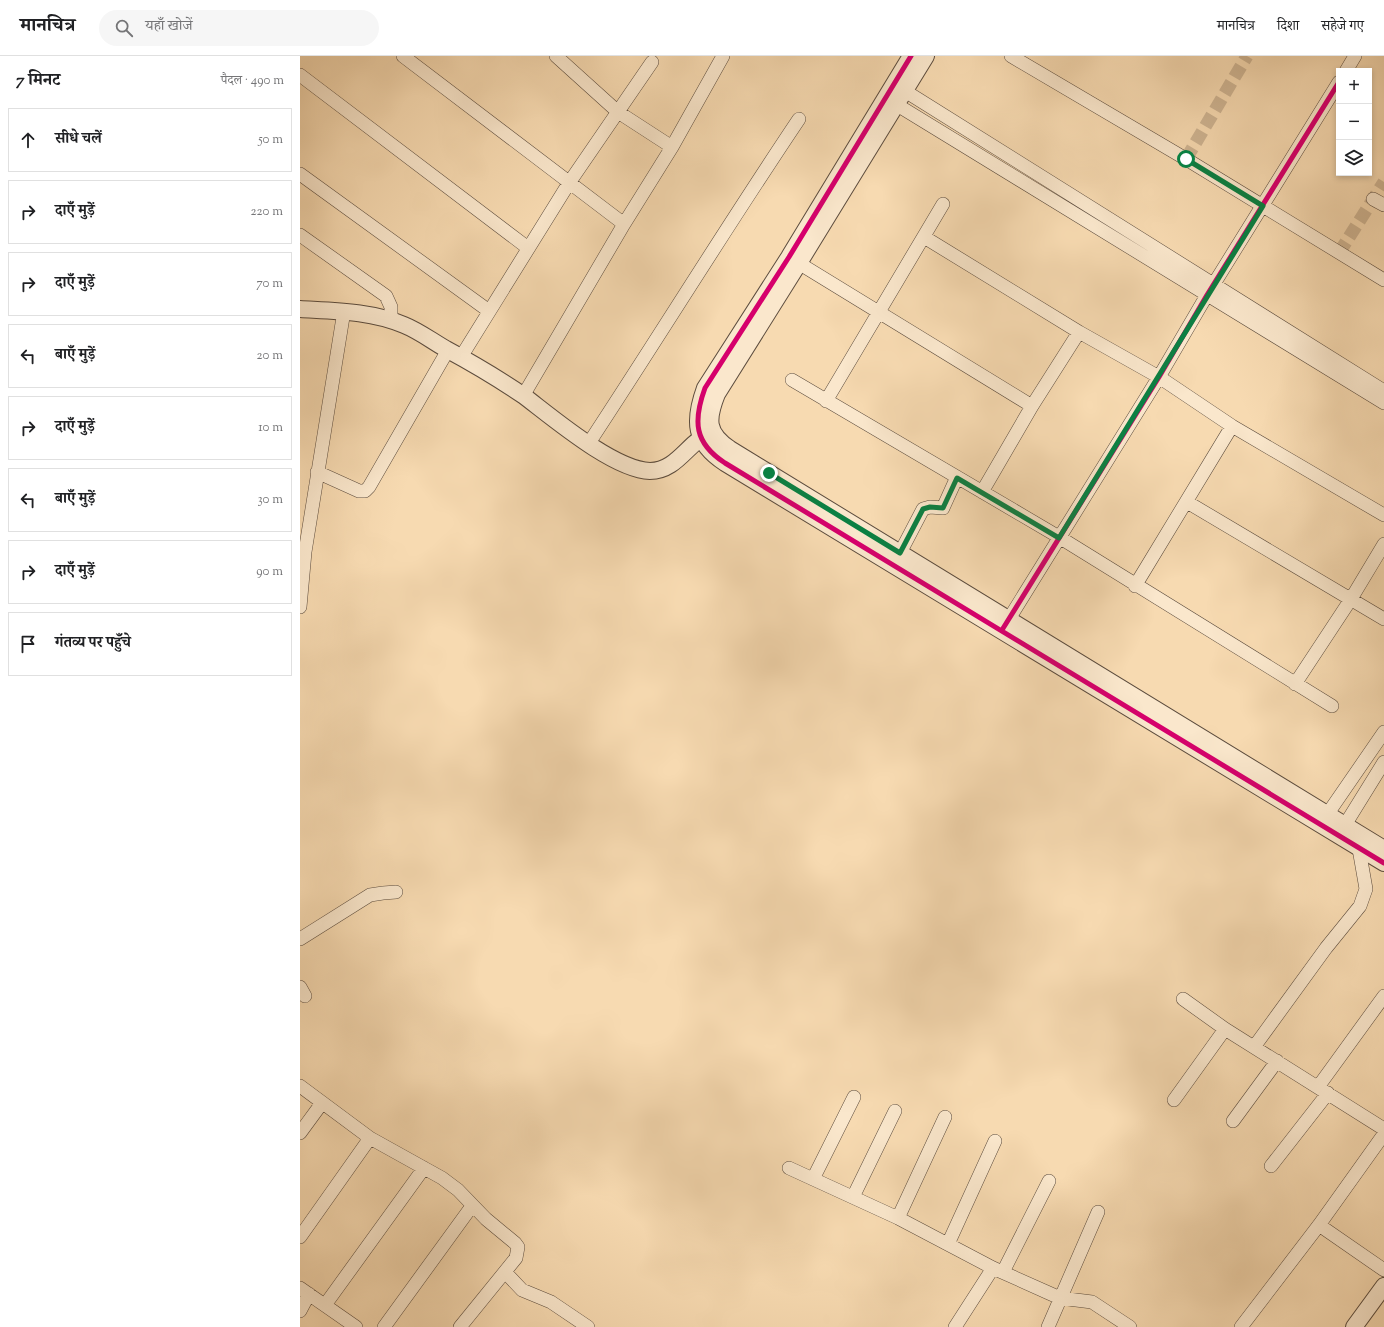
<!DOCTYPE html>
<html lang="hi">
<head>
<meta charset="utf-8">
<style>
	:root { --surface:#fff; --page:#f6f6f6; --text:#202124; --muted:#757577; --line:#e0e0e0 }
	body { margin:0; font-family:"Sorts Mill Goudy","Noto Serif Devanagari",serif; background:var(--page); color:var(--text) }
	.controls { position:absolute; right:12px; top:12px; display:grid; overflow:hidden; border-radius:0px; box-shadow:0 2px 6px #0003 }
	.controls button { width:36px; height:36px; display:grid; place-items:center; padding:0; border:0; border-bottom:1px solid var(--line); background:var(--surface); color:var(--text); font:20px sans-serif }
	.stop { position:absolute; width:12px; height:12px; margin:-9px; border:3px solid #0b8043; border-radius:50%; background:#fff }
	.stop.end { background:#0b8043; border-color:#fff; box-shadow:0 1px 4px #0008 }
	.list { margin:0; padding:0; list-style:none }
	h2 { display:flex; justify-content:space-between; align-items:center; height:52px; margin:0; padding:0 16px; font-size:17px }
	h2 small { font-size:13px; font-weight:400; color:var(--muted) }
	.list li { display:grid; grid-template-columns:26px 1fr auto; gap:12px; align-items:center; box-sizing:border-box; height:64px; margin:0 8px 8px; padding:0 8px; border:1px solid var(--line); border-radius:0px }
	.list b { display:block; font-size:15px; white-space:nowrap }
	.list em { font-size:13px; font-style:normal; color:var(--muted) }
	.icon { flex:none; width:22px; height:22px; fill:none; stroke:currentColor; stroke-width:2; stroke-linecap:round; stroke-linejoin:round }
	.map { position:relative; flex:none; width:1084px; height:1271px; overflow:hidden }
	header { display:flex; align-items:center; gap:24px; box-sizing:border-box; height:56px; padding:0 20px; background:var(--surface); border-bottom:1px solid var(--line) }
	header strong { font-size:19px }
	nav { display:flex; gap:22px; margin-inline-start:auto; font-size:14px }
	.search { width:280px; height:36px; background:var(--page); display:flex; align-items:center; gap:10px; box-sizing:border-box; padding:0 14px; border-radius:22px; color:var(--muted); font-size:15px }
	main { display:flex }
	aside { flex:1; background:var(--surface) }
	.map>svg:first-child { display:block }
</style>
</head>
<body>
<header>
<strong>मानचित्र</strong>
<div class="search"><svg class="icon" aria-label="search" viewBox="0 0 24 24"><circle cx="10" cy="10" r="6"/><path d="M15 15l6 6"/></svg>यहाँ खोजें</div>
<nav><a>मानचित्र</a><a>दिशा</a><a>सहेजे गए</a></nav>
</header>
<main>
<aside>
<h2>7 मिनट<small>पैदल · 490 m</small></h2>
<ul class="list">
<li><svg class="icon" aria-label="ahead" viewBox="0 0 24 24"><path d="M12 20V5M6 11l6-6 6 6"/></svg><div><b>सीधे चलें</b></div><em>50 m</em></li>
<li><svg class="icon" aria-label="right" viewBox="0 0 24 24"><path d="M7 20v-9h11M14 6l5 5-5 5"/></svg><div><b>दाएँ मुड़ें</b></div><em>220 m</em></li>
<li><svg class="icon" aria-label="right" viewBox="0 0 24 24"><path d="M7 20v-9h11M14 6l5 5-5 5"/></svg><div><b>दाएँ मुड़ें</b></div><em>70 m</em></li>
<li><svg class="icon" aria-label="left" viewBox="0 0 24 24"><path d="M17 20v-9H6M10 6l-5 5 5 5"/></svg><div><b>बाएँ मुड़ें</b></div><em>20 m</em></li>
<li><svg class="icon" aria-label="right" viewBox="0 0 24 24"><path d="M7 20v-9h11M14 6l5 5-5 5"/></svg><div><b>दाएँ मुड़ें</b></div><em>10 m</em></li>
<li><svg class="icon" aria-label="left" viewBox="0 0 24 24"><path d="M17 20v-9H6M10 6l-5 5 5 5"/></svg><div><b>बाएँ मुड़ें</b></div><em>30 m</em></li>
<li><svg class="icon" aria-label="right" viewBox="0 0 24 24"><path d="M7 20v-9h11M14 6l5 5-5 5"/></svg><div><b>दाएँ मुड़ें</b></div><em>90 m</em></li>
<li><svg class="icon" aria-label="arrive" viewBox="0 0 24 24"><path d="M6 21V4h12l-3 4 3 4H6"/></svg><div><b>गंतव्य पर पहुँचे</b></div></li>
</ul>
</aside>
<div class="map">
<svg width="1084" height="1271" viewBox="0 0 1084 1271">
	<rect width="100%" height="100%" fill="#f7dab1"/>
	<filter id="stains"><feTurbulence type="fractalNoise" baseFrequency=".005" numOctaves="4"/><feColorMatrix values="0 0 0 0 .2 0 0 0 0 .09 0 0 0 0 .02 0 0 0 .5 -.17"/></filter>
	<radialGradient id="worn" r=".72"><stop offset=".6" stop-color="#630" stop-opacity="0"/><stop offset="1" stop-color="#630" stop-opacity=".3"/></radialGradient>
	<g fill="none" stroke-linecap="round" stroke-linejoin="round">
		<path stroke="#ceb492" stroke-width="13" stroke-dasharray="13 6" stroke-linecap="butt" d="M886,103L947,0
			M1039,197L1084,126"/>
		<defs>
			<path id="minor" d="M103,0L324,168L372,91L423,0
				M256,0L318,56L372,91
				M711,0L886,103L1084,224
				M1046,15L1055,0
				M0,19L228,192
				M597,30L1084,335
				M589,44L1084,347
				M0,118L189,255
				M1073,143L1084,149
				M0,179L86,240L91,251V264
				M624,181L779,276L859,321L932,370L1084,459
				M492,203L732,350
				M161,301L269,127L352,6
				M492,324L759,481L1032,650
				M223,340L324,168
				M526,345L643,148
				M289,387C360,279 427,170 499,63
				M17,416L59,435H65L69,431L148,294
				M682,436L732,350L779,276
				M887,446L1084,563
				M600,497L623,453L630,451L643,452L657,421
				M835,530L932,370
				M0,551L5,496L44,255
				M704,571L859,321L907,239L1039,26
				M995,628L1051,543L1084,488
				M1022,766L1084,676
				M1040,777L1084,706
				M0,883L70,839L83,837L96,836
				M0,931L5,940
				M883,943L925,973L1084,1073
				M954,991L1026,892L1060,850L1066,833L1059,793L1063,787
				M0,1030L70,1082L142,1122L158,1134L186,1163L215,1187L218,1191L216,1202L160,1271
				M1018,1031L1084,940
				M874,1044L925,973
				M933,1065L977,1005
				M0,1077L22,1047
				M971,1110L1028,1037
				M489,1112L598,1162L693,1212L760,1242L792,1246L830,1271
				M513,1123L554,1041
				M553,1141L595,1055
				M598,1162L645,1061
				M1019,1169L1084,1214
				M0,1181L70,1082
				M648,1188L695,1085
				M205,1216L222,1234L251,1246L288,1271
				M703,1216L749,1125
				M0,1232L56,1271
				M25,1249L124,1112
				M0,1255L9,1238
				M84,1271L172,1150
				M655,1271L693,1212
				M748,1271L798,1156
				M941,1271L1019,1169L1084,1078"/>
			<path id="tertiary" d="M611,0L489,201L405,332C393,365 394,387 425,407L1084,807
				M626,0L499,207L417,338C407,363 406,377 430,393L1084,793
				M0,253C35,255 71,255 104,269C119,275 132,285 146,293C172,307 199,323 224,340C253,362 314,414 350,415C377,415 388,386 410,377
				M1054,1271L1084,1230"/>
		</defs>
		<use href="#minor" stroke="#5c4c3e" stroke-width="14"/>
		<use href="#tertiary" stroke="#5c4c3e" stroke-width="18"/>
		<use href="#minor" stroke="#fae7cc" stroke-width="13"/>
		<use href="#tertiary" stroke="#fae7cc" stroke-width="16"/>
		<defs>
			<path id="cycleway" d="M611,0L489,201L405,332C393,365 394,387 425,407L1084,807
				M702,574L859,321L907,239L1039,26"/>
		</defs>
		<use href="#cycleway" stroke="#fae7cc" stroke-width="8"/>
		<use href="#cycleway" stroke="#d6006c" stroke-width="5"/>
	</g>
	<g fill="none" stroke-linecap="round" stroke-linejoin="round">
		<path stroke="#0b8043" stroke-width="5" d="M469,417L600,497L623,453L630,451L643,452L657,422L759,482L963,150L886,103"/>
	</g>
	<rect width="100%" height="100%" filter="url(#stains)"/>
	<rect width="100%" height="100%" fill="url(#worn)"/>
</svg>
<div class="controls">
<button>+</button>
<button>−</button>
<button><svg class="icon" aria-label="layers" viewBox="0 0 24 24"><path d="M12 4l9 5-9 5-9-5zM3 14l9 5 9-5"/></svg></button>
</div>
<div class="stop" style="left:886px;top:103px"></div>
<div class="stop end" style="left:469px;top:417px"></div>
</div>
</main>
</body>
</html>
